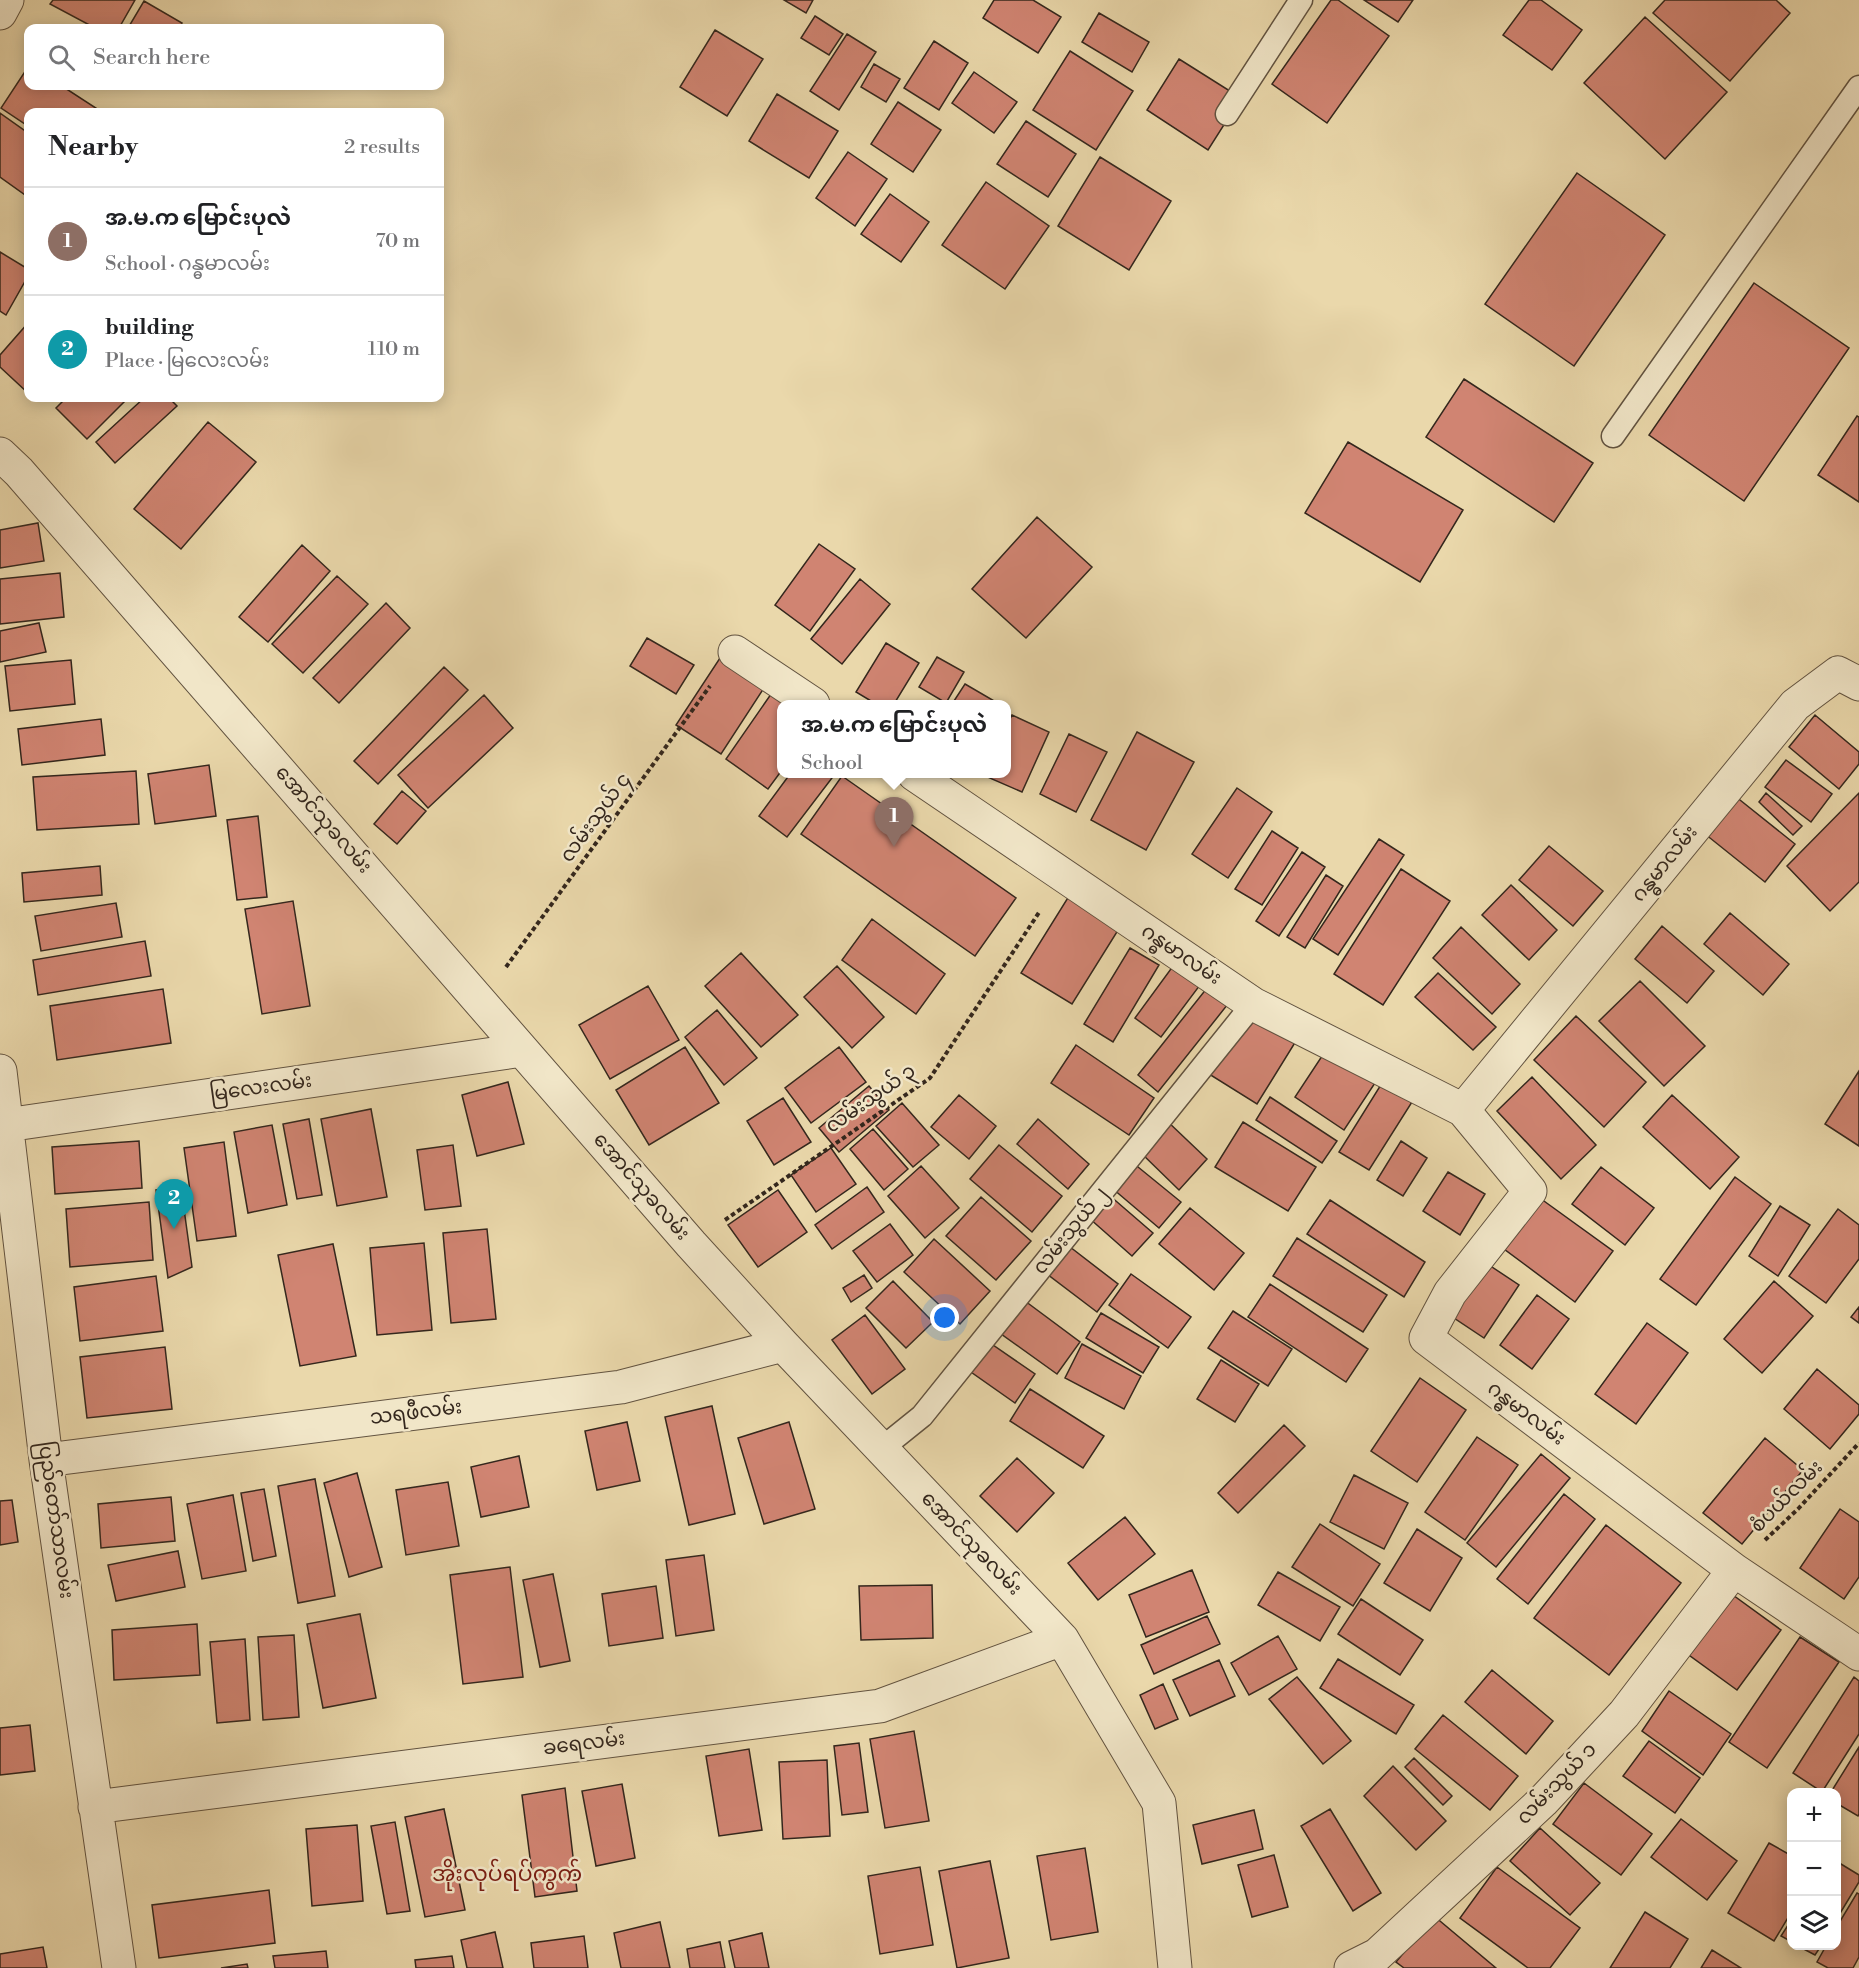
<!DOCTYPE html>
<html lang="en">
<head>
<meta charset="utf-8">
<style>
	:root { --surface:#fff; --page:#f2f2f2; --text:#202124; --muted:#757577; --line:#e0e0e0; --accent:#8f2418 }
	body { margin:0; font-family:"Libre Bodoni","Noto Sans Myanmar",serif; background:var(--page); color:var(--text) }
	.controls { position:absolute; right:18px; bottom:18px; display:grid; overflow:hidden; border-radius:12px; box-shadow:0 3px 15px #0003 }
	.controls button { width:54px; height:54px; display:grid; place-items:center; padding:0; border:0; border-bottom:2px solid var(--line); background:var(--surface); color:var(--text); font:30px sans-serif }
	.you { position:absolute; left:945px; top:1318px; width:21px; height:21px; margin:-15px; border:4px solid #fff; border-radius:50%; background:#1a73e8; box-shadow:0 0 0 9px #1a73e833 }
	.badge { display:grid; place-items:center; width:39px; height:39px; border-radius:50%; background:var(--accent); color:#fff; font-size:20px; font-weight:700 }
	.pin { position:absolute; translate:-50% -50px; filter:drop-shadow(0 2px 3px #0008) }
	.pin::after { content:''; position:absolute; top:32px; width:21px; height:18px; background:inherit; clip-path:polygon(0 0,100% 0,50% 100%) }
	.popup { position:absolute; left:777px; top:700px; width:234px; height:78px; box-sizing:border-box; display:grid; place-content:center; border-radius:12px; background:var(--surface); filter:drop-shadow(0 2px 4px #0005); font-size:20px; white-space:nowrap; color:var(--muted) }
	.popup b { font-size:22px; color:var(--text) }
	.popup::after { content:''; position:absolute; left:50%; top:100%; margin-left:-12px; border:12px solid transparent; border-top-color:var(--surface) }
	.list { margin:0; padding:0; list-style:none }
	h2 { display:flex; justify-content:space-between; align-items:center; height:78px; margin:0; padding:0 24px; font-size:26px }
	h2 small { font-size:20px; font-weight:400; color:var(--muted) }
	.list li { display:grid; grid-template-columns:39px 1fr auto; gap:18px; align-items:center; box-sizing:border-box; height:108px; padding:0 24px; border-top:2px solid var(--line) }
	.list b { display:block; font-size:22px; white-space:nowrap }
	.list p { margin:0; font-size:20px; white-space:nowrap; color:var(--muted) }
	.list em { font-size:20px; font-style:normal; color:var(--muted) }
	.icon { flex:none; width:33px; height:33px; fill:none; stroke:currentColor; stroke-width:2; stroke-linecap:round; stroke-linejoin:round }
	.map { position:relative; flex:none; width:1859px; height:1968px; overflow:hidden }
	.search { position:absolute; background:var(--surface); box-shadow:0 3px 15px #0003; left:24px; top:24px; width:420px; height:66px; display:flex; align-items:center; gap:15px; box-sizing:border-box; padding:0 21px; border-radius:12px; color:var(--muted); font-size:22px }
	.panel { position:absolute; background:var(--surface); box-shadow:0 3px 15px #0003; left:24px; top:108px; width:420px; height:294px; border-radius:12px }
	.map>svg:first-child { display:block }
</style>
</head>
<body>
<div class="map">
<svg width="1859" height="1968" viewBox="0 0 1859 1968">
	<rect width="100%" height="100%" fill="#ead8ab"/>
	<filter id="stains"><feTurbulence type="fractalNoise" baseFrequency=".00333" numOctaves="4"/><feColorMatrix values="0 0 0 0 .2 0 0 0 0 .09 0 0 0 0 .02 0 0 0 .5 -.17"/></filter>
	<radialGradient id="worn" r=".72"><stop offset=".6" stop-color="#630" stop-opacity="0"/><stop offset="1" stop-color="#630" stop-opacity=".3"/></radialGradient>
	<path fill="#d08472" stroke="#34271d" stroke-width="1.5" d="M53,0H135L119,28H95L50,4Z
		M784,0H813L806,13Z
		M994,0H1033L1061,17L1038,53L983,18Z
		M1331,0H1338L1389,36L1327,123L1272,84Z
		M1364,0H1413L1398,22Z
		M1529,0H1541L1582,30L1552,70L1503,35Z
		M1665,0H1776L1790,13L1730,81L1653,13Z
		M144,1L182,23L179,28H128Z
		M1099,13L1149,42L1132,72L1082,42Z
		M815,16L843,34L829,55L801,38Z
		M1645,17L1727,92L1665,159L1584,83Z
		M715,30L763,59L727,116L680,87Z
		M847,34L876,52L839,110L810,91Z
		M934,41L968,63L939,110L904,88Z
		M1070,51L1133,91L1096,150L1033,110Z
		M1179,59L1241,98L1208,150L1147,110Z
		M874,64L900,79L886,102L861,87Z
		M28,67V86H62L102,112H28V126L1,108Z
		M974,72L1017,102L994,133L952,103Z
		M777,94L838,131L809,178L749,141Z
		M898,102L941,130L913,172L871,144Z
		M0,113L28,133V197L0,177Z
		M1026,121L1076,154L1048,197L997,164Z
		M848,152L887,179L855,226L816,198Z
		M1100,157L1171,201L1129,270L1058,226Z
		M1577,173L1665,235L1574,366L1485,304Z
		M986,182L1049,226L1005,289L942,245Z
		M890,194L929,222L901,262L861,234Z
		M0,252L28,269V276L6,315L0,311Z
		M1754,283L1849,348L1744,501L1649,435Z
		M28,323V393L0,367V355Z
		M1464,379L1593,463L1554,522L1426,437Z
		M66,398H128L87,439L56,408Z
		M144,398H169L177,406L115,463L96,442Z
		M1857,416L1859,417V502L1818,475Z
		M208,422L256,462L181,549L134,509Z
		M1348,442L1463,510L1420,582L1305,513Z
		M1037,517L1092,567L1026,638L972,589Z
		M38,523L44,561L0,568V530Z
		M819,544L855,569L810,631L775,605Z
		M302,545L330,571L268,642L239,617Z
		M60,573L64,617L0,624V579Z
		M337,576L368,604L303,673L272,644Z
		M860,579L890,604L842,664L811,639Z
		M386,603L410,628L339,703L313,678Z
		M39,623L46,652L0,662V631Z
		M647,638L694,665L676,694L630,666Z
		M886,643L919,663L894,704H876L856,692Z
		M937,657L964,672L946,703L919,687Z
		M720,658L764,688L721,754L676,725Z
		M71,660L75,704L10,711L5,666Z
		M444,667L468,690L378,784L354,761Z
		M778,684L805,704H782V770L768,789L726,759Z
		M965,684L996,702L995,704H952Z
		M484,695L513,728L428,808L398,775Z
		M1012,715L1049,732L1022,792L985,776L986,774H1006V727Z
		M1815,715L1859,752V764L1839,789L1789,747Z
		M101,719L105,755L22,765L18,729Z
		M1137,732L1194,762L1146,850L1091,820Z
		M1069,734L1107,752L1076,812L1040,794Z
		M1786,760L1832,794L1811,822L1765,787Z
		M209,765L216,816L155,824L148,774Z
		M136,771L139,824L37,830L33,777Z
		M790,774H835L787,837L759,816Z
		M842,776L1016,898L975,956L801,834Z
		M1237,788L1272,812L1228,878L1192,854Z
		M402,791L426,811L397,844L374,824Z
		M1766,793L1802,826L1793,835L1759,802Z
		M1859,793V882L1830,911L1787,866Z
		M1735,796L1795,844L1765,882L1705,834Z
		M258,816L267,897L237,900L227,820Z
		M1272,831L1298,848L1262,905L1235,889Z
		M1379,839L1404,855L1338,955L1313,939Z
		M1549,846L1603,891L1573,926L1519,880Z
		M1302,852L1325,867L1279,936L1256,921Z
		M100,866L102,895L24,902L22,873Z
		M1401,869L1450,901L1383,1005L1334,974Z
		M1326,875L1343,886L1305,948L1287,937Z
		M1511,885L1557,930L1529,960L1482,915Z
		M1074,888L1125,919L1072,1004L1021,973Z
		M293,901L310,1006L262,1014L245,909Z
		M116,903L122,937L41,951L35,916Z
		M1730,913L1789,964L1763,995L1704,944Z
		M872,919L945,974L916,1014L842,960Z
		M1662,926L1714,971L1687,1003L1635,959Z
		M1461,927L1520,984L1492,1014L1433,958Z
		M145,941L151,976L38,995L33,960Z
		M1130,948L1159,965L1113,1042L1084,1024Z
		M741,953L798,1015L761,1047L705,986Z
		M1176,962L1203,981L1161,1037L1135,1018Z
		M837,966L884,1017L852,1048L804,997Z
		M1438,973L1496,1027L1473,1050L1415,997Z
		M1640,981L1705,1046L1664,1086L1599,1021Z
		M648,986L679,1040L610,1079L579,1025Z
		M1207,988L1228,1004L1158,1092L1138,1075Z
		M163,989L171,1043L57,1060L50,1006Z
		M717,1010L757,1058L724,1085L685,1037Z
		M1249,1011L1296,1041L1257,1104L1209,1074Z
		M1576,1016L1646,1082L1604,1127L1534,1060Z
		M1076,1045L1154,1098L1129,1135L1051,1083Z
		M685,1047L719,1103L649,1145L616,1090Z
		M839,1047L866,1082L811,1123L785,1088Z
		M1326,1050L1375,1083L1344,1130L1295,1097Z
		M1859,1071V1146L1825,1124Z
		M1532,1077L1596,1145L1561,1179L1497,1111Z
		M508,1082L524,1144L477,1156L462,1095Z
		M1382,1083L1412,1102L1369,1170L1339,1152Z
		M869,1086L889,1110L839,1152L819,1128Z
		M959,1095L996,1126L969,1159L931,1127Z
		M1672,1095L1739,1157L1710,1189L1643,1127Z
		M1270,1097L1337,1141L1322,1163L1256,1120Z
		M783,1098L811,1142L774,1165L747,1121Z
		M902,1103L939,1145L913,1167L876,1126Z
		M371,1109L387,1197L337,1206L321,1119Z
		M309,1119L322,1195L297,1199L283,1124Z
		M1038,1119L1089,1164L1068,1189L1017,1144Z
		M1166,1120L1207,1159L1179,1190L1138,1150Z
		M1243,1122L1316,1167L1288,1211L1215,1167Z
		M272,1125L287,1205L248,1213L234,1132Z
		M873,1129L908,1169L884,1190L850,1149Z
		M139,1141L142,1188L55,1194L52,1147Z
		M1401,1141L1427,1158L1403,1196L1377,1180Z
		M224,1142L236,1236L197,1241L184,1148Z
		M453,1145L461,1206L425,1210L417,1150Z
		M999,1145L1062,1196L1032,1232L970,1179Z
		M831,1148L856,1184L816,1212L791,1175Z
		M1127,1158L1181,1202L1159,1228L1106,1183Z
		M921,1166L959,1208L925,1238L888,1196Z
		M1601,1167L1654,1208L1625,1245L1572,1204Z
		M1448,1172L1485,1194L1460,1235L1423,1211Z
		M1735,1177L1771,1204L1696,1305L1660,1279Z
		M181,1187L192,1267L168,1278L156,1190Z
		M867,1187L884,1212L832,1249L815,1225Z
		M778,1190L807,1232L758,1267L728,1225Z
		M1109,1195L1153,1233L1132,1256L1089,1218Z
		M1537,1196L1613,1251L1575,1302L1500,1246Z
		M981,1197L1031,1241L996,1280L946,1236Z
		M1330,1200L1425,1262L1404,1297L1307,1234Z
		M149,1202L153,1260L70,1267L66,1209Z
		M1780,1206L1810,1225L1778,1276L1749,1256Z
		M1190,1208L1244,1253L1214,1290L1159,1244Z
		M1838,1209L1859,1225V1259L1826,1303L1789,1276Z
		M890,1224L913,1255L877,1282L853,1251Z
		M487,1229L496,1319L451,1323L443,1233Z
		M1297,1238L1387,1295L1363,1332L1273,1276Z
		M934,1239L990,1291L960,1324L904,1272Z
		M1061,1240L1118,1284L1097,1312L1039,1268Z
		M424,1243L432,1330L377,1335L370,1248Z
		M333,1244L356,1356L300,1366L278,1255Z
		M1486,1263L1519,1285L1484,1338L1451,1316Z
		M1131,1274L1191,1317L1168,1348L1109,1305Z
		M864,1275L872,1288L851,1302L843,1288Z
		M156,1276L163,1331L80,1341L74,1287Z
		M893,1281L933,1322L906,1348L866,1308Z
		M1774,1281L1813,1316L1762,1373L1724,1339Z
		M1270,1284L1368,1349L1346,1382L1248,1317Z
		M1537,1295L1569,1319L1532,1369L1500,1345Z
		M1021,1298L1080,1342L1057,1374L997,1331Z
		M1859,1307V1323L1851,1317Z
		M1233,1311L1292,1349L1268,1386L1208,1348Z
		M1101,1313L1159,1347L1143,1373L1086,1338Z
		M865,1315L905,1369L872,1394L832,1340Z
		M1647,1323L1688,1353L1636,1424L1595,1394Z
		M980,1336L1035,1374L1015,1403L961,1365Z
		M1082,1344L1141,1376L1124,1409L1065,1378Z
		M165,1347L172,1409L87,1418L80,1357Z
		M1221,1360L1259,1384L1235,1422L1197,1399Z
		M1817,1369L1859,1405V1414L1830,1449L1784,1409Z
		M1420,1378L1466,1410L1417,1482L1371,1451Z
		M1030,1389L1104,1436L1083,1468L1010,1421Z
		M712,1406L735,1514L689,1525L665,1417Z
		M627,1422L640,1481L597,1490L585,1431Z
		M789,1422L815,1509L764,1524L738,1438Z
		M1284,1425L1305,1446L1238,1513L1218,1493Z
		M1477,1437L1518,1465L1465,1540L1425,1512Z
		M1765,1438L1803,1470L1742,1544L1703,1513Z
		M1541,1454L1570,1478L1496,1567L1467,1543Z
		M519,1456L529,1507L481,1517L471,1467Z
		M1017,1458L1054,1493L1017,1532L980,1496Z
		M357,1473L382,1567L349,1577L324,1483Z
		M1354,1475L1408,1503L1384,1549L1330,1522Z
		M315,1479L335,1596L298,1603L278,1486Z
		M448,1482L459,1546L406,1555L396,1490Z
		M264,1489L276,1556L253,1561L241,1493Z
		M1564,1494L1595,1519L1528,1604L1497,1579Z
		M233,1495L246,1571L202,1579L187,1504Z
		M171,1497L175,1541L101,1548L98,1504Z
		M12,1500L18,1542L0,1545V1501Z
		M1840,1509L1859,1522V1577L1844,1599L1800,1568Z
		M1125,1517L1155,1554L1098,1600L1068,1563Z
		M1320,1524L1380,1564L1353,1606L1292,1567Z
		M1606,1525L1681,1583L1609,1675L1534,1618Z
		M1417,1529L1462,1558L1430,1611L1384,1583Z
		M178,1551L185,1587L116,1601L108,1565Z
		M704,1555L714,1630L676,1636L666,1560Z
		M510,1567L523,1677L463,1684L450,1575Z
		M1192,1570L1209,1612L1146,1637L1129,1595Z
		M1278,1572L1340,1607L1320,1641L1258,1605Z
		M553,1574L570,1661L540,1667L523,1580Z
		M932,1585L933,1638L861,1640L859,1586Z
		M656,1586L663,1638L609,1646L602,1594Z
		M1726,1590L1781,1630L1737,1690L1682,1650Z
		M1361,1599L1423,1640L1400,1675L1338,1634Z
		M360,1614L376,1698L323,1708L307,1624Z
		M1207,1616L1220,1644L1154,1674L1141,1645Z
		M197,1624L200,1675L114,1680L112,1630Z
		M294,1635L299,1717L263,1720L258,1637Z
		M1278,1636L1297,1669L1249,1695L1231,1663Z
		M1800,1637L1839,1662L1767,1768L1729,1742Z
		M245,1639L250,1720L217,1723L210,1642Z
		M1338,1659L1414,1705L1396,1734L1320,1688Z
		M1219,1660L1235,1696L1190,1716L1173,1680Z
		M1492,1670L1553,1721L1526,1754L1465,1702Z
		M1297,1677L1351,1741L1323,1764L1269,1699Z
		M1854,1677L1859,1681V1734L1822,1792L1793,1773Z
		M1163,1684L1178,1719L1155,1729L1140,1695Z
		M1669,1691L1731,1734L1703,1775L1642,1731Z
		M1443,1715L1518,1776L1490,1810L1415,1749Z
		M30,1725L35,1771L0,1775V1728Z
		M914,1731L929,1821L885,1828L870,1739Z
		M1649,1741L1700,1778L1675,1813L1623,1776Z
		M859,1743L868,1812L842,1815L834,1746Z
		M1859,1747V1814L1858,1816L1836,1803V1792H1831Z
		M749,1749L762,1830L719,1836L706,1756Z
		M1414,1758L1452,1796L1443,1805L1405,1767Z
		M827,1760L830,1836L783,1839L779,1762Z
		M1393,1766L1446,1821L1416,1850L1364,1796Z
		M1584,1783L1652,1834L1621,1875L1553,1824Z
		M622,1784L635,1858L596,1866L582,1791Z
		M565,1788L577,1891L535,1897L522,1795Z
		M444,1809L465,1910L425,1917L405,1817Z
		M1330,1809L1381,1893L1353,1911L1301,1826Z
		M1254,1810L1263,1849L1202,1864L1193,1825Z
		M1681,1819L1737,1861L1707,1900L1651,1857Z
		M395,1822L410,1911L387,1914L371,1826Z
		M357,1825L363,1901L312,1906L306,1829Z
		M1540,1828L1600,1883L1570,1915L1510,1861Z
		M1769,1843L1792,1856V1911L1774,1941L1728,1913Z
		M1085,1848L1098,1932L1051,1940L1037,1856Z
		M1274,1855L1288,1907L1252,1917L1238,1865Z
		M990,1861L1009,1958L957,1968L939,1871Z
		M1836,1861L1859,1875V1882L1836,1920Z
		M920,1867L933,1945L880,1954L868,1876Z
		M1497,1867L1580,1928L1550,1968H1528L1460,1918Z
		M269,1890L275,1943L159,1958L152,1905Z
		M1857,1893L1859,1894V1957L1853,1968H1828L1817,1962L1826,1946H1836V1928Z
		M1645,1912L1688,1939L1670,1968H1610Z
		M1434,1916L1496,1968H1404L1396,1962Z
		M1792,1919V1942L1781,1936Z
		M660,1922L670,1968H621L614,1933Z
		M495,1932L503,1968H467L461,1940Z
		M762,1933L769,1968H735L729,1941Z
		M584,1936L588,1968H534L531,1943Z
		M720,1942L725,1968H690L687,1949Z
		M1798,1946H1821L1815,1955Z
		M43,1947L47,1968H0V1954Z
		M1712,1950L1741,1968H1701Z
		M326,1951L328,1968H275L273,1956Z
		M452,1956L454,1968H416L415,1960Z
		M247,1964L248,1968H221Z"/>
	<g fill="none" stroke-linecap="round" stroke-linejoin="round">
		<defs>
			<path id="lane" d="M1227,114L1301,0
				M1613,436L1859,87
				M881,1449L922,1416L1253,1004"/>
			<path id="street" d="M0,13L7,0
				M0,454L19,472L691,1244L783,1345L1062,1639L1159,1803L1175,1968
				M735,652L813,704
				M914,774L1253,1004L1463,1110L1530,1191L1450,1293L1426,1338L1734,1570L1859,1654
				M0,1071L46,1460L119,1968
				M1463,1110L1795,705L1838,673L1859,684
				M0,1126L522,1050
				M46,1460L621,1387L783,1345
				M95,1807L880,1706L1062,1639
				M1351,1968L1377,1955L1543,1801L1624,1714L1734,1570"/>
		</defs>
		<use href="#lane" stroke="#625340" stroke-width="25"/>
		<use href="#street" stroke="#625340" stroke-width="35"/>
		<path stroke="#34271d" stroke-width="4" stroke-dasharray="4.5 3" stroke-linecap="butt" d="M506,967L710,686
			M725,1220L930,1078L1040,911
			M1765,1540L1798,1509L1859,1443"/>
		<use href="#lane" stroke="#f1e6c8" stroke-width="22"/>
		<use href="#street" stroke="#f1e6c8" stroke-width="33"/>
	</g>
	<g text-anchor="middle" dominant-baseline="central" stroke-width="5" stroke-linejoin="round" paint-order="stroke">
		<g font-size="20" fill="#34271d" stroke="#f1e6c8">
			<text transform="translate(596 818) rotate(-54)">လမ်းသွယ် ၄</text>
			<text transform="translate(323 820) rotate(49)">အောင်သုခလမ်း</text>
			<text transform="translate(1665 864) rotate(-51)">ဂန္ဓမာလမ်း</text>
			<text transform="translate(1181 955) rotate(34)">ဂန္ဓမာလမ်း</text>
			<text transform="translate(261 1088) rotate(-8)">မြလေးလမ်း</text>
			<text transform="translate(871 1099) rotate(-35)">လမ်းသွယ် ၃</text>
			<text transform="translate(641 1187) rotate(49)">အောင်သုခလမ်း</text>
			<text transform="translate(1071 1231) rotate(-51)">လမ်းသွယ် ၂</text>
			<text transform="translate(416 1413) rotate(-7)">သရဖီလမ်း</text>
			<text transform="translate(1526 1414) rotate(37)">ဂန္ဓမာလမ်း</text>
			<text transform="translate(1787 1497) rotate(-45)">စံပယ်လမ်း</text>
			<text transform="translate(55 1520) rotate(82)">ပြည်တော်သာလမ်း</text>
			<text transform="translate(971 1544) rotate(46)">အောင်သုခလမ်း</text>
			<text transform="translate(584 1744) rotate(-7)">ခရေလမ်း</text>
			<text transform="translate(1557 1784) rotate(-46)">လမ်းသွယ် ၁</text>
		</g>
		<g font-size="22" fill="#7a1f14" stroke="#f1e6c8">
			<text x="507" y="1874">အိုးလုပ်ရပ်ကွက်</text>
		</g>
	</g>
	<rect width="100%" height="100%" filter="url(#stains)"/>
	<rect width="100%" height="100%" fill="url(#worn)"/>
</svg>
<div class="controls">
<button>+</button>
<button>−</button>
<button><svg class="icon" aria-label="layers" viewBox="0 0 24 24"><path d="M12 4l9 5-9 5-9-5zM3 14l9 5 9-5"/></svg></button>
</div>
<div class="you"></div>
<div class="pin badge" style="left:894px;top:847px;background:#8d6e63">1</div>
<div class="popup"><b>အ.မ.က မြောင်းပုလဲ</b>School</div>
<div class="pin badge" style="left:174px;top:1229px;background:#0f9aa8">2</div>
<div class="search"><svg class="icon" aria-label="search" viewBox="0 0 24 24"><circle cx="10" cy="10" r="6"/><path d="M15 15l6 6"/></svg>Search here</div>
<section class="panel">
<h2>Nearby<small>2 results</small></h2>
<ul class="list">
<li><span class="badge" style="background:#8d6e63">1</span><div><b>အ.မ.က မြောင်းပုလဲ</b><p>School · ဂန္ဓမာလမ်း</p></div><em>70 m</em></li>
<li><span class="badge" style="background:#0f9aa8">2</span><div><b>building</b><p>Place · မြလေးလမ်း</p></div><em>110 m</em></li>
</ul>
</section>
</div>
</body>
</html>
